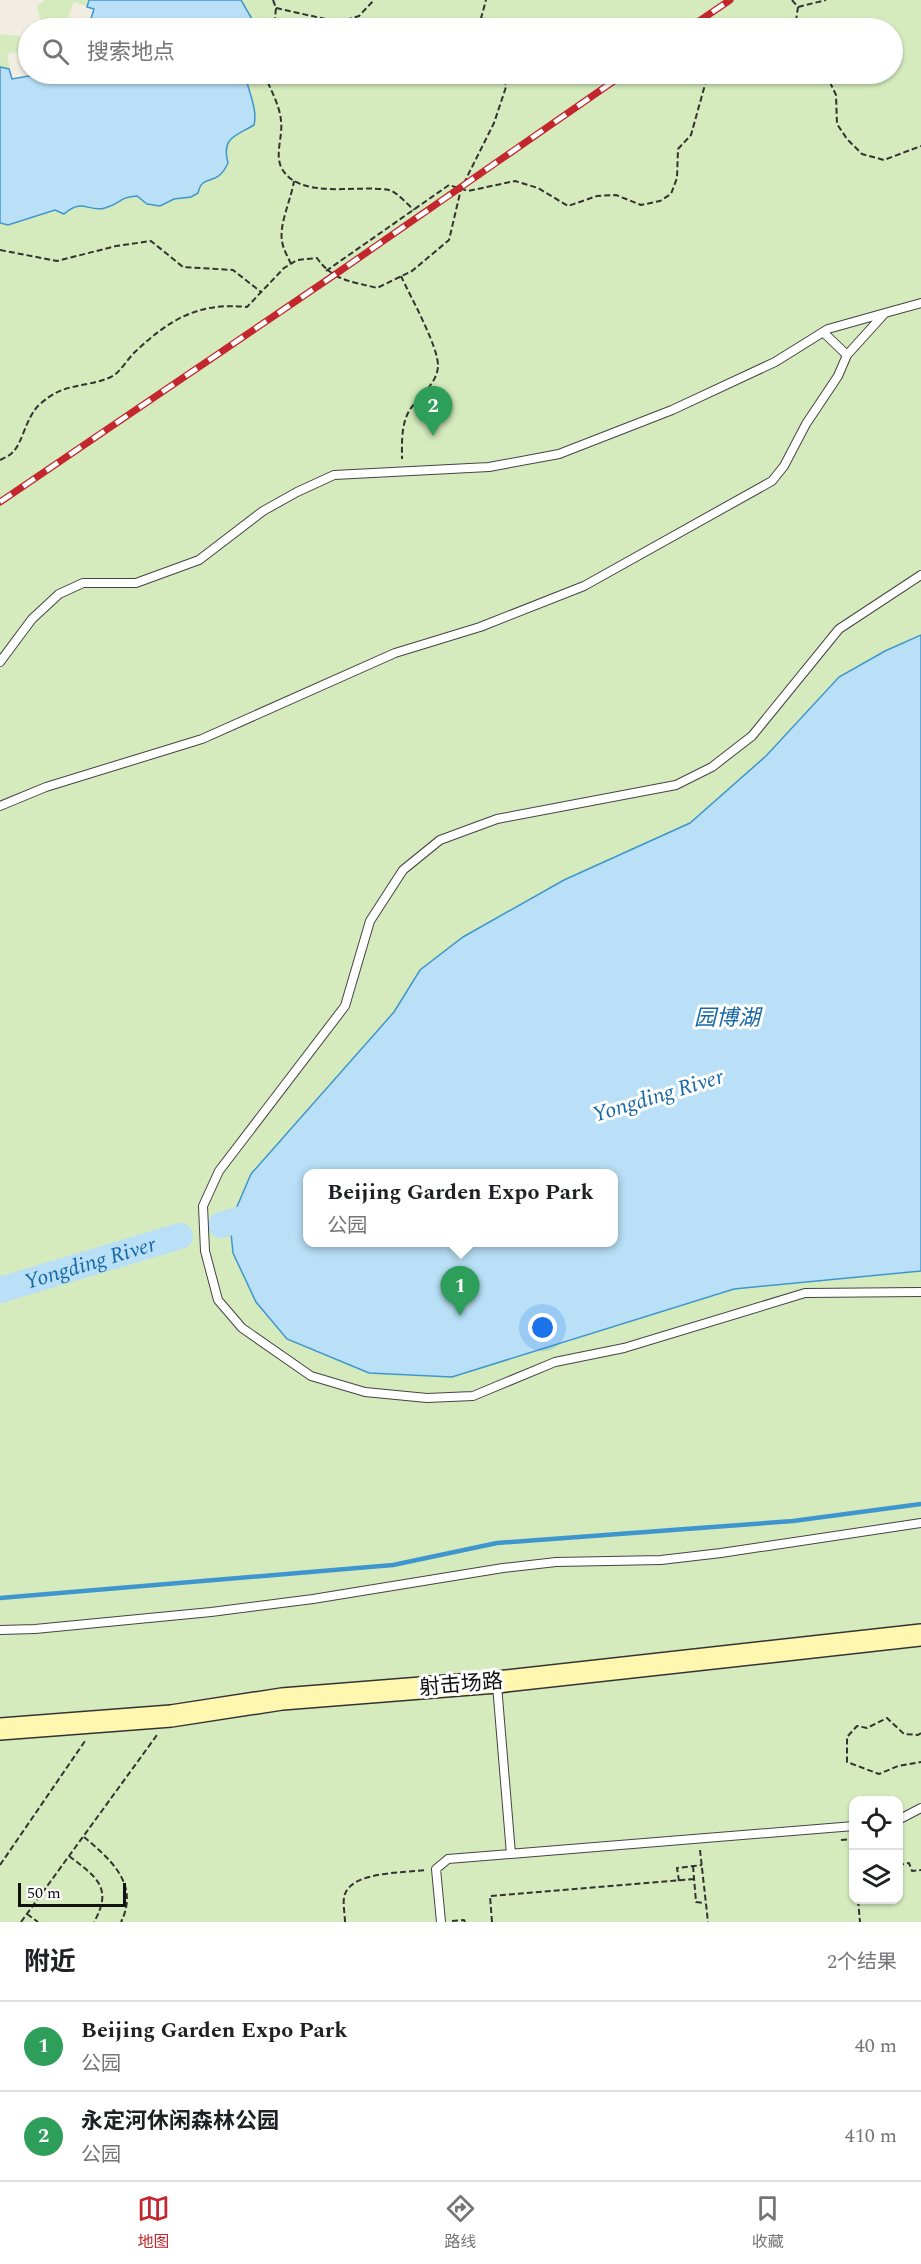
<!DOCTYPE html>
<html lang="zh">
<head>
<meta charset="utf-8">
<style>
	:root { --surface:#fff; --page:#f2f2f2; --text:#202124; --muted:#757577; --line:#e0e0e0; --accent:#c4262e }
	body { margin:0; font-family:Spectral,"Noto Sans SC",serif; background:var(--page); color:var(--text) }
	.controls { position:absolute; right:18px; bottom:18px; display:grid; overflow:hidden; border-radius:12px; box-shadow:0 2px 4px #0004 }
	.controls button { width:54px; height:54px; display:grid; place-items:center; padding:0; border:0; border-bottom:2px solid var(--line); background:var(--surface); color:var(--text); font:30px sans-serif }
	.scale { position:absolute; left:18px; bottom:15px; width:108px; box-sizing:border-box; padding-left:6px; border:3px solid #111; border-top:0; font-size:16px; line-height:21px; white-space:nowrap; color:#111; -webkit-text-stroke:4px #fff; paint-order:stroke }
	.you { position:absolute; left:543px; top:1328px; width:21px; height:21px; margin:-15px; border:4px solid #fff; border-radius:50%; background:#1a73e8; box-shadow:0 0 0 9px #1a73e833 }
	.badge { display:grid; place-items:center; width:39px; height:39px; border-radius:50%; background:var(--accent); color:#fff; font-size:20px; font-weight:700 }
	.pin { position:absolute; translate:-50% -50px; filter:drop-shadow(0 2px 3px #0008) }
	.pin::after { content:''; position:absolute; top:32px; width:21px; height:18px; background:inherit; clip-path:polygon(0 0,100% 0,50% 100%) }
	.popup { position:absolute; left:303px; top:1169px; width:315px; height:78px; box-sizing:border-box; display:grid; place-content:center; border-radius:12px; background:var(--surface); filter:drop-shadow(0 2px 4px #0005); font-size:20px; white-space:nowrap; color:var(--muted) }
	.popup b { font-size:22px; color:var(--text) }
	.popup::after { content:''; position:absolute; left:50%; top:100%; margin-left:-12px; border:12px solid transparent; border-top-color:var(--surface) }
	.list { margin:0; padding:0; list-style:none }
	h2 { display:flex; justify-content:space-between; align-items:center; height:78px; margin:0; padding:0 24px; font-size:26px }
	h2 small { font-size:20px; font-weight:400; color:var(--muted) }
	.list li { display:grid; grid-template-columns:39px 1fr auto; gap:18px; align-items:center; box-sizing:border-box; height:90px; padding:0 24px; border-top:2px solid var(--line) }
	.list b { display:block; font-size:22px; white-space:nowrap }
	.list p { margin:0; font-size:20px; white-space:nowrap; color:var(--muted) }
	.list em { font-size:20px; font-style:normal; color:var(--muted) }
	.icon { flex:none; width:33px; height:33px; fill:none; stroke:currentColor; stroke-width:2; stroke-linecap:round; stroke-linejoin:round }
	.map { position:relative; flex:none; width:921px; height:1922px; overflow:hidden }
	.search { position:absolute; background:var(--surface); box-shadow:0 2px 4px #0004; left:18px; right:18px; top:18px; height:66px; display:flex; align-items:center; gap:15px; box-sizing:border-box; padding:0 21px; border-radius:33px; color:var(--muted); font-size:22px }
	.sheet { height:258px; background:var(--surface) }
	nav { display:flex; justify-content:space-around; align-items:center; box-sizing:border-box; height:84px; border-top:2px solid var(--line); background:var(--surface); font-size:16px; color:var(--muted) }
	nav a { display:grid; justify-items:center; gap:3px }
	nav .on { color:var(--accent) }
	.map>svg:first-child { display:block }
</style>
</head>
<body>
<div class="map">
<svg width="921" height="1922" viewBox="0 0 921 1922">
	<rect width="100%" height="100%" fill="#fffdf5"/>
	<path fill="#d5ebbd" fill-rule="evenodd" d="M0,0H921V1922H0ZM28,28H892V74H28ZM307,1174H613V1242H307ZM854,1800H898V1900H854Z"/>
	<path fill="#f1ede2" d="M0,0H45L37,6L41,23L45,28H28V74H40L12,79L7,54L27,50L19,36L0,34Z
		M74,2L94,9L88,28H64Z"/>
	<path fill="#b9e0f7" stroke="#3f96cf" stroke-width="1.5" fill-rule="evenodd" d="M89,0H241L252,19L251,28H88L94,9L87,7Z
		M0,67L9,69L12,79L40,74H245C248,91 258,109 254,125C236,136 221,137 228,163C225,169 222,175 215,178C205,182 201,181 198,193L191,197L174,199L160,206L147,204L137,196C119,197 120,204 105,208C88,213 83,197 64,214L55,210L8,225L0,223Z
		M921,635V1271L734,1289L452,1377L369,1373L287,1339L256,1302L233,1253L230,1223L251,1174L394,1012L420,970L463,937L564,880L690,823L766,756L839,677L885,651ZM307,1174H613V1242H307Z"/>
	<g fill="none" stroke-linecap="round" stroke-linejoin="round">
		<path stroke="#3f96cf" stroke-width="4.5" d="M0,1598L393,1565L497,1543L793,1521L921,1504"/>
		<g stroke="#b9e0f7" stroke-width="26">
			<path d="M221,1225L307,1200"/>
			<path id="s1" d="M0,1290L180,1236"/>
		</g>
		<defs>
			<path id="lane" d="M823,332L847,355
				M921,575L839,629L752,736L712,767L676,785L497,819L440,840L403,870L370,921L345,1006L219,1171L203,1206L205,1251L218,1300L242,1328L311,1376L365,1392L427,1398L473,1396L555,1362L624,1348L805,1293L921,1292
				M0,662L32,619L59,594L83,583H136L199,560L263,511L297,492L334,475L489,467L559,454L672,410L775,362L828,329L885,313
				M0,806L46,787L202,739L395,653L480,627L584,586L772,481L784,466L806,424L838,376L847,355L885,313L921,303
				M0,1630L35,1629L211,1612L313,1599L503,1568L556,1562L661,1560L721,1553L921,1523
				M497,1685L511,1854
				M898,1820L921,1808
				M441,1922L436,1869L448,1859L854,1826"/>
			<path id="secondary" d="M0,1729L171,1716L282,1699L497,1682L921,1635"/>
		</defs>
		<use href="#lane" stroke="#444" stroke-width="10"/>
		<use href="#secondary" stroke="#333" stroke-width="24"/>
		<path stroke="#333" stroke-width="2" stroke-dasharray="6 3" stroke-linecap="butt" d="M273,0L276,8L274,28
			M792,0L798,7L795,28
			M798,7L826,0
			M276,8L339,22L359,16L374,0
			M480,28V22L486,0
			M264,74C270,88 280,106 281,121C283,136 275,153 281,167C298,201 358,184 389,190C397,192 407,204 414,210
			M826,74L836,95L837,124L847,139L862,154L884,160L921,146
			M0,250L57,261L116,246L151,241L183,267L233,270L261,292
			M291,264C288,257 283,249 282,241C279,224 291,200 294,181
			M326,271L449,185L468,191L515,181L538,188L568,206L597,196L616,195L641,205L660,201L671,194L677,178L678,149L691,135L706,81L740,74
			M401,276C410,296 439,347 438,367C436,387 416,397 408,413C401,427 402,444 402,459
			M0,460C4,458 9,456 12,453C22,445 26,417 39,405C65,381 83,389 111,377C120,373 128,358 136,351C170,319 199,302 247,307L284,268L297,260L317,258C333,281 351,281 377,288L412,271L449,240L461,189L494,123L506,87L503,74
			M921,1733L918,1735L904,1734L887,1718L867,1728L857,1726L847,1737V1762L879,1774L898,1766L921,1762
			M84,1837C110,1859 140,1884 121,1922
			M841,1840L852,1839L854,1857
			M700,1850L708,1922
			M69,1856C95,1876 114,1887 94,1922
			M0,1865L85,1741
			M898,1865L909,1863L912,1871L921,1870
			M693,1866L696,1902L705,1903
			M679,1881L677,1868L702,1865
			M858,1900L860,1922
			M27,1914L38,1922
			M452,1921L464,1920L465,1922
			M21,1922L157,1735
			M345,1922C345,1914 342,1901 345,1894C353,1871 405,1873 426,1870
			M492,1922L490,1896L694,1879"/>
		<use href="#lane" stroke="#fff" stroke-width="8"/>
		<use href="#secondary" stroke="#fff6b0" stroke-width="21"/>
		<defs>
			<path id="rail" d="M689,28L730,0
				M0,502L327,280L624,74"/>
		</defs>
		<use href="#rail" stroke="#c4262e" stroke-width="7"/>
		<use href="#rail" stroke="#fff" stroke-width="4.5" stroke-dasharray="14" stroke-linecap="butt"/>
	</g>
	<g text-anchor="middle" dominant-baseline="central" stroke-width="6" stroke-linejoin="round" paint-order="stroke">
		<g font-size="21" fill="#111" stroke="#fff">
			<text transform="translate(461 1685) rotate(-5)">射击场路</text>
		</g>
		<g font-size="22" font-style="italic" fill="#1768a6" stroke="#fff">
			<text x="727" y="1018">园博湖</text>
			<text transform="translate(658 1096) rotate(-17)">Yongding River</text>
			<text stroke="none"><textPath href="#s1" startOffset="94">Yongding River</textPath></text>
		</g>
	</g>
</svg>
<div class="controls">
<button><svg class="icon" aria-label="locate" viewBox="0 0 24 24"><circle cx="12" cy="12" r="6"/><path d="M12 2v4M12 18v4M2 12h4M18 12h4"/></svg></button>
<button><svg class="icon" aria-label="layers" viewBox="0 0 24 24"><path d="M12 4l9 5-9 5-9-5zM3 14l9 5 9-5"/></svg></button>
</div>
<div class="scale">50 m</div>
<div class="you"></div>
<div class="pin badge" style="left:460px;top:1316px;background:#2e9e5b">1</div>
<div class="popup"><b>Beijing Garden Expo Park</b>公园</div>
<div class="pin badge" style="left:433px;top:436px;background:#2e9e5b">2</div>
<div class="search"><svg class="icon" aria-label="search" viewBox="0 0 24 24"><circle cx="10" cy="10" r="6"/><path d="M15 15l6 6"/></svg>搜索地点</div>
</div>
<section class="sheet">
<h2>附近<small>2个结果</small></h2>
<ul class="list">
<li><span class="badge" style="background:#2e9e5b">1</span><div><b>Beijing Garden Expo Park</b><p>公园</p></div><em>40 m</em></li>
<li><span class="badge" style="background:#2e9e5b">2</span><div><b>永定河休闲森林公园</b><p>公园</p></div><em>410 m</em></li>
</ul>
</section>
<nav>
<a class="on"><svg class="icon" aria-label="map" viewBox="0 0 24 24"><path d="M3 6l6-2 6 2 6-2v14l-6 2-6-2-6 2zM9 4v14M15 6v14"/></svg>地图</a>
<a><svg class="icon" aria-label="directions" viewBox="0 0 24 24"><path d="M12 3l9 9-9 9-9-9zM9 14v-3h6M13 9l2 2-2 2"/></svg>路线</a>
<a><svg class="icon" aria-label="saved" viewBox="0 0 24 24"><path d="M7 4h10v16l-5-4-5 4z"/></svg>收藏</a>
</nav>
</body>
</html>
